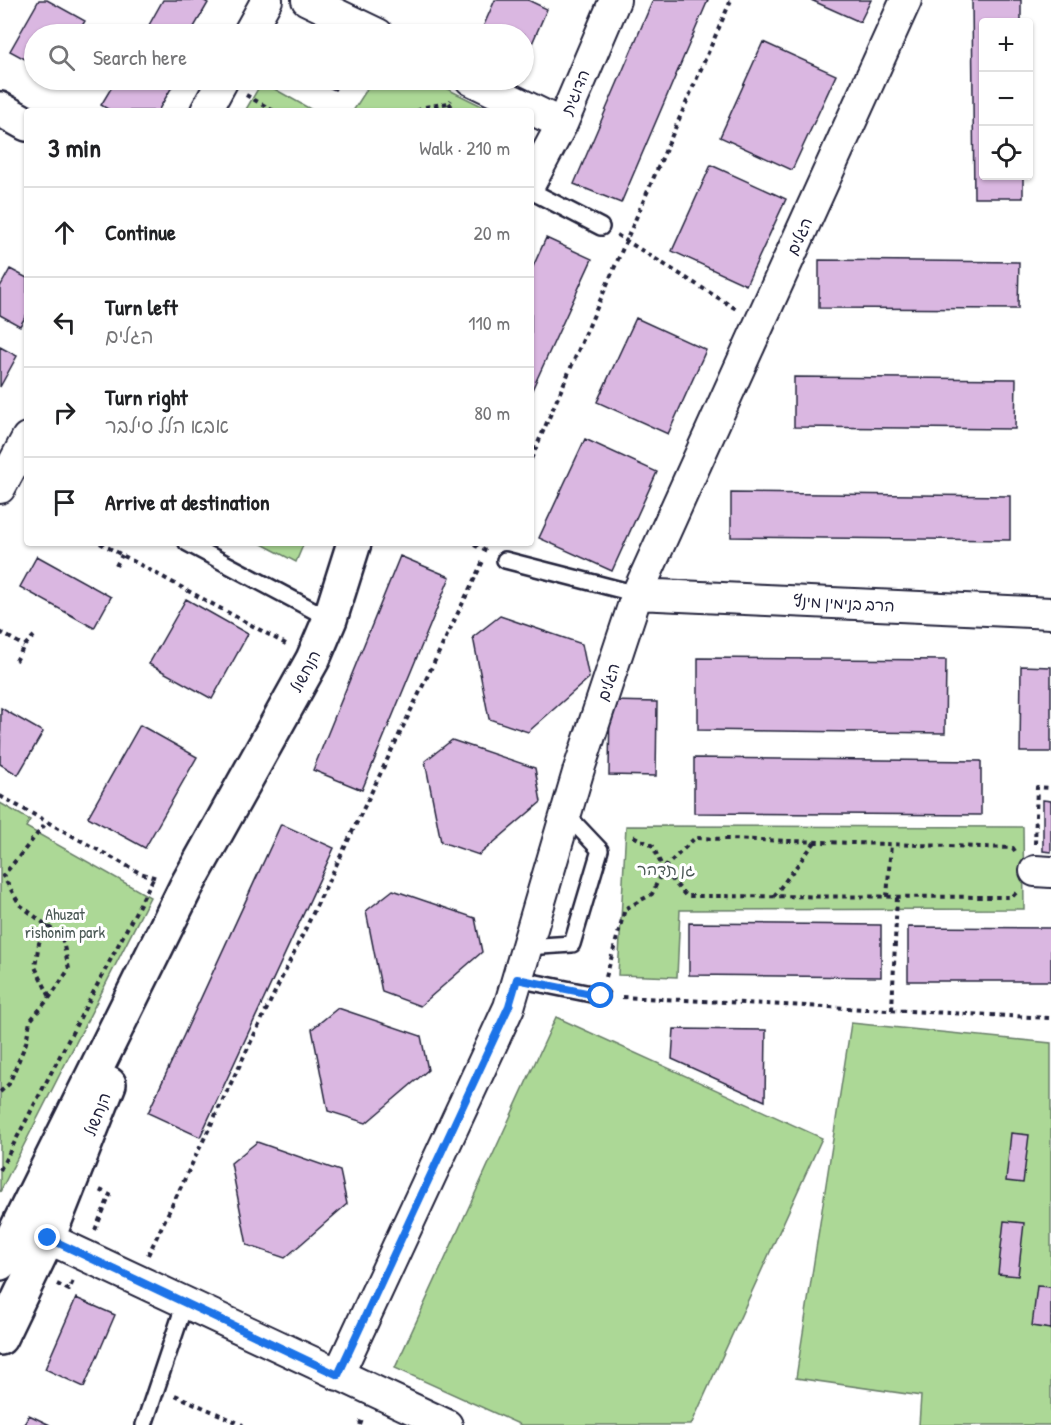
<!DOCTYPE html>
<html lang="en">
<head>
<meta charset="utf-8">
<style>
	:root { --surface:#fff; --page:#f2f2f2; --text:#202124; --muted:#757577; --line:#e0e0e0 }
	body { margin:0; font-family:"Patrick Hand","Playpen Sans Hebrew",sans-serif; background:var(--page); color:var(--text) }
	.controls { position:absolute; right:18px; top:18px; display:grid; overflow:hidden; border-radius:6px; box-shadow:0 2px 4px #0004 }
	.controls button { width:54px; height:54px; display:grid; place-items:center; padding:0; border:0; border-bottom:2px solid var(--line); background:var(--surface); color:var(--text); font:30px sans-serif }
	.stop { position:absolute; width:18px; height:18px; margin:-14px; border:4px solid #1a73e8; border-radius:50%; background:#fff }
	.stop.end { background:#1a73e8; border-color:#fff; box-shadow:0 2px 6px #0008 }
	.list { margin:0; padding:0; list-style:none }
	h2 { display:flex; justify-content:space-between; align-items:center; height:78px; margin:0; padding:0 24px; font-size:26px }
	h2 small { font-size:20px; font-weight:400; color:var(--muted) }
	.list li { display:grid; grid-template-columns:39px 1fr auto; gap:18px; align-items:center; box-sizing:border-box; height:90px; padding:0 24px; border-top:2px solid var(--line) }
	.list b { display:block; font-size:22px; white-space:nowrap }
	.list p { margin:0; font-size:20px; white-space:nowrap; color:var(--muted) }
	.list em { font-size:20px; font-style:normal; color:var(--muted) }
	.icon { flex:none; width:33px; height:33px; fill:none; stroke:currentColor; stroke-width:2; stroke-linecap:round; stroke-linejoin:round }
	.map { position:relative; flex:none; width:1051px; height:1425px; overflow:hidden }
	.search { position:absolute; background:var(--surface); box-shadow:0 2px 4px #0004; left:24px; top:24px; width:510px; height:66px; display:flex; align-items:center; gap:15px; box-sizing:border-box; padding:0 21px; border-radius:33px; color:var(--muted); font-size:22px }
	.panel { position:absolute; background:var(--surface); box-shadow:0 2px 4px #0004; left:24px; top:108px; width:510px; height:438px; border-radius:6px }
	.map>svg:first-child { display:block }
</style>
</head>
<body>
<div class="map">
<svg width="1051" height="1425" viewBox="0 0 1051 1425">
	<rect width="100%" height="100%" fill="#fff"/>
	<filter id="ink" filterUnits="userSpaceOnUse"><feTurbulence type="fractalNoise" baseFrequency=".0167" numOctaves="2"/><feDisplacementMap in="SourceGraphic" scale="12" xChannelSelector="R" yChannelSelector="G"/><feConvolveMatrix kernelMatrix="1 2 1 2 8 2 1 2 1" color-interpolation-filters="sRGB"/></filter>
	<g filter="url(#ink)">
		<path fill="#acd896" stroke="#677d68" stroke-width="1.5" d="M373,80H429L492,111H353Z
			M262,82L314,111H245Z
			M260,543H304L296,562Z
			M0,803L30,820L26,827L150,897L0,1192Z
			M626,826L1023,827L1024,909L680,910L677,977L618,975Z
			M556,1017L822,1138L691,1425H521L395,1368Z
			M851,1023L1051,1043V1425H919L921,1396L796,1378Z"/>
		<path fill="#dab7e1" stroke="#22223b" stroke-width="1.5" d="M39,0H47L85,21L77,34H34V64L10,51Z
			M163,0H203L208,3L190,34H144Z
			M495,0H528L547,9L524,62V34H480Z
			M653,0H708L621,203L574,184Z
			M811,0H871L860,22Z
			M972,0H1021V22H984V176H1023V198H974Z
			M311,24L333,34H306Z
			M763,42L836,75L792,170L720,137Z
			M116,80H176L158,111H111L101,105Z
			M313,80H341L335,90Z
			M711,165L786,199L746,285L672,251Z
			M546,238L592,259L531,392V271Z
			M819,260L1019,262L1018,309L819,308Z
			M10,269L27,278V314L20,326L0,315V287Z
			M636,318L706,350L668,434L597,402Z
			M0,347L17,356L0,387Z
			M794,377L1016,379L1015,429L794,427Z
			M585,439L657,472L612,571L539,538Z
			M731,493L1010,496V540L731,537Z
			M37,556L111,597L94,628L20,587Z
			M400,556L450,577L362,790L313,770Z
			M186,599L248,634L212,699L149,664Z
			M500,616L582,644L589,678L528,732L489,719L473,637Z
			M698,658L946,660L945,733L698,730Z
			M1021,666L1051,667V752H1020Z
			M610,701L657,702L656,776L609,775Z
			M1,708L43,732L18,775L0,764Z
			M140,725L197,757L145,848L88,817Z
			M452,740L535,768L541,802L479,855L441,842L425,761Z
			M694,758L981,761V815L694,813Z
			M1043,800L1051,801V852L1043,851Z
			M281,824L334,848L200,1137L148,1113Z
			M393,890L475,918L482,952L420,1006L382,992L366,911Z
			M689,923L881,925V977L689,975Z
			M908,927L1051,928V981H908Z
			M338,1008L421,1036L428,1070L366,1123L328,1111L312,1029Z
			M674,1029L766,1030L765,1101L672,1059Z
			M1011,1133L1029,1135L1023,1183L1006,1181Z
			M257,1142L340,1171L347,1204L285,1258L247,1245L231,1163Z
			M1004,1221L1024,1223L1018,1276L998,1274Z
			M1037,1286L1051,1287V1329L1032,1326Z
			M76,1298L115,1315L84,1387L45,1369Z
			M29,1415L50,1425H24Z"/>
		<g fill="none" stroke-linecap="round" stroke-linejoin="round">
			<defs>
				<path id="lane" d="M531,191L601,227
					M187,543L330,619
					M505,560L637,594
					M526,947L572,944L600,850L566,814
					M517,979L601,996
					M144,1425L185,1303"/>
				<path id="street" d="M307,0L378,34
					M248,34L267,0
					M471,80L562,124
					M206,111L223,80
					M531,182L562,124L615,0
					M0,488L27,438
					M637,594L1051,613
					M1035,871L1051,872
					M26,1228L447,1425
					M338,1375L509,1007L579,769L637,594L906,0"/>
				<path id="secondary" d="M0,109L27,124
					M0,1263L186,887L313,659L330,619L354,543
					M0,1338L48,1238L109,1084"/>
			</defs>
			<use href="#lane" stroke="#22223b" stroke-width="20"/>
			<use href="#street" stroke="#22223b" stroke-width="34"/>
			<use href="#secondary" stroke="#22223b" stroke-width="38"/>
			<path stroke="#22223b" stroke-width="4" stroke-dasharray="4.5 4.5" stroke-linecap="butt" d="M246,95L274,111
				M449,103L455,111
				M417,111L425,107L449,103L451,100
				M617,235L736,309
				M531,459L731,0
				M100,543L286,644
				M474,545L486,551
				M116,566L122,555
				M0,632L24,646
				M16,661L24,646L34,636
				M0,796L140,873L157,878
				M1035,844L1037,787L1051,788
				M1015,851L1013,848L695,838L663,869L686,896L1012,897L1018,891
				M774,896L815,842
				M887,897L891,844
				M47,925L39,943L35,967L50,997
				M606,977L625,909L652,894L663,869L653,846L633,836
				M622,997L1051,1018
				M892,1010L897,897
				M0,1092L9,1084L26,1043L30,1021L50,997L69,969L62,937L20,905L3,876L47,822
				M0,1170L154,877
				M95,1230L110,1195L100,1190
				M148,1255L484,559
				M57,1284L69,1290L73,1281
				M175,1395L243,1425
				M360,1425L363,1417"/>
			<use href="#lane" stroke="#fff" stroke-width="15"/>
			<use href="#street" stroke="#fff" stroke-width="30"/>
			<use href="#secondary" stroke="#fff" stroke-width="33"/>
		</g>
	</g>
	<g fill="none" stroke-linecap="round" stroke-linejoin="round" filter="url(#ink)">
		<path stroke="#1a73e8" stroke-width="8" d="M48,1238L338,1375L509,1006L517,979L601,996"/>
	</g>
	<g text-anchor="middle" dominant-baseline="central" stroke-width="6" stroke-linejoin="round" paint-order="stroke">
		<g font-size="16" fill="#22223b" stroke="#fff">
			<text transform="translate(575 92) rotate(-67)">הדוגית</text>
			<text transform="translate(799 236) rotate(-66)">הגלים</text>
			<text transform="translate(844 603) rotate(3)">הרב בנימין מינץ</text>
			<text transform="translate(305 671) rotate(-62)">הנחשול</text>
			<text transform="translate(608 682) rotate(-72)">הגלים</text>
			<text transform="translate(97 1114) rotate(-69)">הנחשול</text>
		</g>
		<g font-size="16" fill="#4b5956" stroke="#fff">
			<text x="666" y="869">גן תדהר</text>
			<text x="65" y="914">Ahuzat<tspan x="65" dy="18">rishonim park</tspan></text>
		</g>
	</g>
</svg>
<div class="controls">
<button>+</button>
<button>−</button>
<button><svg class="icon" aria-label="locate" viewBox="0 0 24 24"><circle cx="12" cy="12" r="6"/><path d="M12 2v4M12 18v4M2 12h4M18 12h4"/></svg></button>
</div>
<div class="stop" style="left:601px;top:996px"></div>
<div class="stop end" style="left:48px;top:1238px"></div>
<div class="search"><svg class="icon" aria-label="search" viewBox="0 0 24 24"><circle cx="10" cy="10" r="6"/><path d="M15 15l6 6"/></svg>Search here</div>
<section class="panel">
<h2>3 min<small>Walk · 210 m</small></h2>
<ul class="list">
<li><svg class="icon" aria-label="ahead" viewBox="0 0 24 24"><path d="M12 20V5M6 11l6-6 6 6"/></svg><div><b>Continue</b></div><em>20 m</em></li>
<li><svg class="icon" aria-label="left" viewBox="0 0 24 24"><path d="M17 20v-9H6M10 6l-5 5 5 5"/></svg><div><b>Turn left</b><p>הגלים</p></div><em>110 m</em></li>
<li><svg class="icon" aria-label="right" viewBox="0 0 24 24"><path d="M7 20v-9h11M14 6l5 5-5 5"/></svg><div><b>Turn right</b><p>אבא הלל סילבר</p></div><em>80 m</em></li>
<li><svg class="icon" aria-label="arrive" viewBox="0 0 24 24"><path d="M6 21V4h12l-3 4 3 4H6"/></svg><div><b>Arrive at destination</b></div></li>
</ul>
</section>
</div>
</body>
</html>
